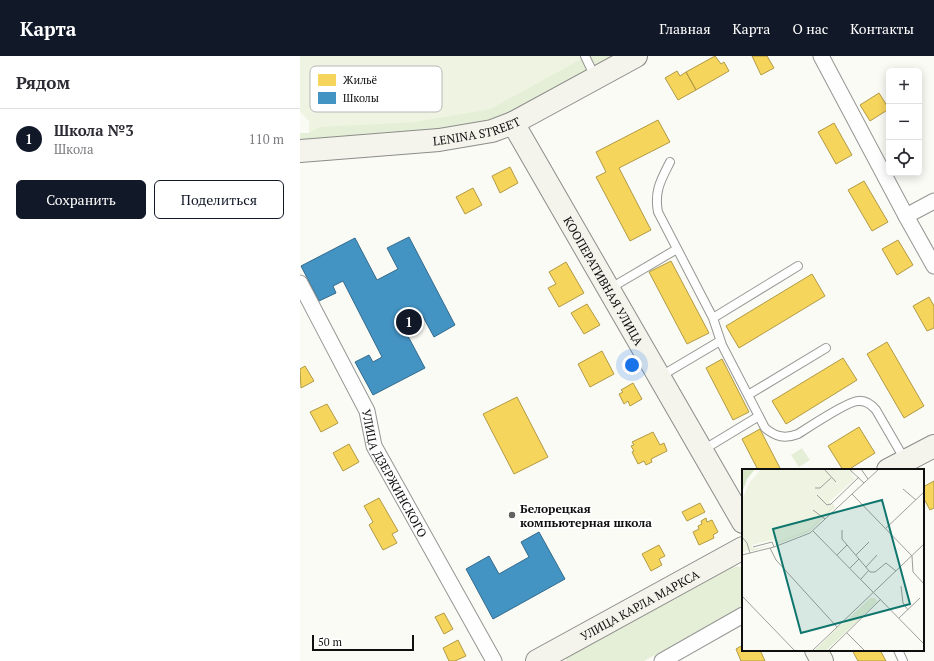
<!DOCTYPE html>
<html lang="ru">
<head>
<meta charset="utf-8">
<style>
	:root { --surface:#fff; --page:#f7f7f7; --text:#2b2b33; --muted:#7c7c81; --line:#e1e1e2; --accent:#111827 }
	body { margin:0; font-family:"PT Serif",serif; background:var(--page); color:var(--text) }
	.controls { position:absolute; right:12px; top:12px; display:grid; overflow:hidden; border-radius:6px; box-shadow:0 2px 10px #0003 }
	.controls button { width:36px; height:36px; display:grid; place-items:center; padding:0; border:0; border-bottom:1px solid var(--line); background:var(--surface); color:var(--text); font:20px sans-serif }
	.scale { position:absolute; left:12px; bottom:10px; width:102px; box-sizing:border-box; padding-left:4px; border:2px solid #0f0f0f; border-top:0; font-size:11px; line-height:14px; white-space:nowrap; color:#0f0f0f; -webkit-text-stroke:3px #fff; paint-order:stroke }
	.you { position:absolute; left:332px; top:309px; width:14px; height:14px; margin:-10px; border:3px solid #fff; border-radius:50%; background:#1a73e8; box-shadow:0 0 0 6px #1a73e833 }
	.badge { display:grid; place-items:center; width:26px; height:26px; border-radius:50%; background:var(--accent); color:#fff; font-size:13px; font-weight:700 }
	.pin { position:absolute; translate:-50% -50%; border:2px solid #fff; box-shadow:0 1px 4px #0006 }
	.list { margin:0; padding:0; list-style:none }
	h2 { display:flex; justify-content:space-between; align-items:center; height:52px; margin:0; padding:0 16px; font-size:17px }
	h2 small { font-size:13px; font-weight:400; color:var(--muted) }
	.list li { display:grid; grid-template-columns:26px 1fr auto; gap:12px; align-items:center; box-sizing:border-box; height:60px; padding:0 16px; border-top:1px solid var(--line) }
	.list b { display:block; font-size:15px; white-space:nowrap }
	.list p { margin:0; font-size:13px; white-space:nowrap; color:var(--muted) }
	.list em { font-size:13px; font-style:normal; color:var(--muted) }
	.actions { display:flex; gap:8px; padding:12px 16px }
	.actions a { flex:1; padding:9px 0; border:1px solid var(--accent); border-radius:6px; text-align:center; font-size:14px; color:var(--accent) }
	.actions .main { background:var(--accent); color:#fff }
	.icon { flex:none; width:22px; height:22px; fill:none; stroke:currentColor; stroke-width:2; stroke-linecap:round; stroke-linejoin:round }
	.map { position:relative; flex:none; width:634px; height:605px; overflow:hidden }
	header { display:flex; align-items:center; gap:24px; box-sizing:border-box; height:56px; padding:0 20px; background:var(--accent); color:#fff }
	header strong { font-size:19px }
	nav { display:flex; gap:22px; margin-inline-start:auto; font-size:14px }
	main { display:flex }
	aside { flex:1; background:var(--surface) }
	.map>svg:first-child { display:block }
</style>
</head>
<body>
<header>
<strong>Карта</strong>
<nav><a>Главная</a><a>Карта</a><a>О нас</a><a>Контакты</a></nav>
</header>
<main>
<aside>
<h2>Рядом<small></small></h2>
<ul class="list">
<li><span class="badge">1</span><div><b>Школа №3</b><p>Школа</p></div><em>110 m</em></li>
</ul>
<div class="actions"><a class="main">Сохранить</a><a>Поделиться</a></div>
</aside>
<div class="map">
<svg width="634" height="605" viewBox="0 0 634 605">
	<rect width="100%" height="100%" fill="#fbfbf6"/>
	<path fill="#e5efd8" d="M287,0H315L213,55L190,65L124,77L0,86V77H9V65L0,55Z
		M502,392L510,404L499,411L491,399Z
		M424,510L443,511V551L344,605H266V596Z"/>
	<path fill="#eef4e1" d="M0,0H287L190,53L116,66L20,71L9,77V65L0,55Z"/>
	<path fill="#f6d55c" stroke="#b19a45" d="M415,0L421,8L424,6L429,15L396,34L386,16Z
		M452,0H467L474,12L461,19Z
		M377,15L380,20L386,16L396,34L378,44L365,22Z
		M579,37L589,53L570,65L560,49Z
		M358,64L370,86L319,112L351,174L330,185L296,121L306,116L296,96Z
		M534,67L552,99L536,108L518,76Z
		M210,111L218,127L200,137L192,120Z
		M564,125L588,166L572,175L548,134Z
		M173,132L182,149L165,158L156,141Z
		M598,184L613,209L597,219L582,193Z
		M371,205L409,277L387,288L349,216Z
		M266,206L284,237L259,251L248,232L256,228L249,216Z
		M512,218L525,240L439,292L426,270Z
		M629,241L634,250V272L627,275L613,250Z
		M287,248L300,269L284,278L271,257Z
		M587,286L624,350L604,362L567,298Z
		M302,295L314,318L290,331L278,308Z
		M543,302L557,324L486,368L472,345Z
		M422,303L449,356L433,364L406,312Z
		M5,310L14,325L1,332L0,313Z
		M333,327L342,343L330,350L328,345L324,348L319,338L323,336L321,334Z
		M217,341L248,401L214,418L183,358Z
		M27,348L38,367L21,376L10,356Z
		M559,371L575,397L548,414H543L528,390Z
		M460,373L467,387L481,414H458L442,383Z
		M353,376L360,389L364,387L367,395L351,403L352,406L346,409L344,405L338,408L332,396L334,395L331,390L334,389L332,386Z
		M49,388L59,406L43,415L33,397Z
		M634,425V452L630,454L623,441V431Z
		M79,442L98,475L92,478L97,487L83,494L69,469L73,466L64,450Z
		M400,447L405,456L387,465L382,456Z
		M406,462L407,466L412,464L418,476L413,479L414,482L399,489L393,476L399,473L398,470L402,468L401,465Z
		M359,489L365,500L359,503L362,509L351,515L342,498Z
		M144,557L153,573L144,578L135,561Z
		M158,584L166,600L155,605H149L143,592Z
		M443,589V594H460L465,605H441L436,593Z
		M552,594H580L586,605H558Z"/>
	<path fill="#4393c3" stroke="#336b8d" d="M109,181L155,269L134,281L122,259L102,269L125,312L73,339L55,306L69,299L73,306L82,301L43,225L33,230L36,237L19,245L1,210L55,182L77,224L98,213L87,192Z
		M239,476L265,523L193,563L166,513L189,500L199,518L229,501L221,486Z"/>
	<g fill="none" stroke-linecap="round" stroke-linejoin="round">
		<defs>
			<path id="lane" d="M285,0L295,21
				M370,106C361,124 354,135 358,156L413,262L422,289L465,372C476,381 485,383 498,378C509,371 548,345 558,345C566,344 571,348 576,354L605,404
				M309,233L377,193
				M413,262L498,210
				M361,320L420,285
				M448,339L526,292
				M403,394L459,360
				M598,594L603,605"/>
			<g id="street">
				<path d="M521,0L606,160L634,210"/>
				<path d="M606,160L634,145"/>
				<path id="s1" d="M0,227L67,355L74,390L194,605"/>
				<path d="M362,605L443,559"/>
			</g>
			<g id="secondary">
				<path id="s2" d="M213,67L443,466"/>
				<path id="s3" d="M0,95L139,84L192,75L213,67L336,0"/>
				<path d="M588,414L634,390"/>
				<path d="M516,594L522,605"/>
				<path id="s4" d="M237,605L443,492"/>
			</g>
		</defs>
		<use href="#lane" stroke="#959593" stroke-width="10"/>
		<use href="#street" stroke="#959593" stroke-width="17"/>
		<use href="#secondary" stroke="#8c8c8a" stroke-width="24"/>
		<use href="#lane" stroke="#fefefe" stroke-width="8"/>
		<use href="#street" stroke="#fefefe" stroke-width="15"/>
		<use href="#secondary" stroke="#f4f3ec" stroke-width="22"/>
	</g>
	<circle fill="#626260" stroke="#fff" stroke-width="1.5" cx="212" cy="459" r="4"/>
	<g text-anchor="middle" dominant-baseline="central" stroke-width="4" stroke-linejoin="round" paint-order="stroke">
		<g font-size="12" fill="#0f0f0f" stroke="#fff">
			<text stroke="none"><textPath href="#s3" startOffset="178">LENINA STREET</textPath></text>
			<text stroke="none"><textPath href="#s2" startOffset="182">КООПЕРАТИВНАЯ УЛИЦА</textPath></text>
			<text stroke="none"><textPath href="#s1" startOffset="213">УЛИЦА ДЗЕРЖИНСКОГО</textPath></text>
			<text stroke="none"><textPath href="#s4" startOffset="117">УЛИЦА КАРЛА МАРКСА</textPath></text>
		</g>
		<g font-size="12" font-weight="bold" fill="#0f0f0f" stroke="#fff" text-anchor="start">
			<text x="220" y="452">Белорецкая<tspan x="220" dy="14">компьютерная школа</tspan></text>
		</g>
	</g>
	<g transform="translate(442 413)">
		<rect width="182" height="182" fill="#fbfbf6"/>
		<path d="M91,35L93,38L67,63L33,76L36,71L32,70L9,76L11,80L30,76L10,82L7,80L11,69ZM128,129H133L135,133L84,182H72L98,156L105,153V151Z" fill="#e5efd8"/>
		<path d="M0,0H13L5,10L0,24Z" fill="#d6e6c6"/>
		<path d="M19,0H114L109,5L113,10L87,33L91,37L66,61L36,73L32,70L9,76L10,80L0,83V30L8,13Z" fill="#eef4e1"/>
		<path fill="none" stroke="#9d9d9a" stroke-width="1" d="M82,0L94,13M107,0L122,14M119,0L126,10M73,19H78L89,9M161,20L174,31M110,25L170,87L171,103L182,115M75,26L85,36L89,35L117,8M71,41L83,50M143,60L182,23M100,61V70L128,103H133L144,94L154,102M71,62L182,175M0,68L5,74L8,84M11,78L30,73L32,78M28,79L34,91L95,158M0,86L32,78L68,64L137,0M95,86L105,76M114,86L127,73M124,98L135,86M108,99L117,90M119,110L127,101M159,117L161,134L166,141M0,127L53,182M157,149L178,129M105,164L123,182M70,182L182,75M86,182L139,130"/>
		<path fill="#0f766e" fill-opacity="0.15" stroke="#0f766e" stroke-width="2" d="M140,31L168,135L59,164L31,60Z"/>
		<rect width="182" height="182" fill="none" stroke="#0f0f0f" stroke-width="2"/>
	</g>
	<rect x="10" y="10" width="132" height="46" rx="6" fill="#fff" stroke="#b7b7b7" stroke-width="1"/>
	<rect x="18" y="18" width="18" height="12" fill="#f6d55c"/>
	<rect x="18" y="36" width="18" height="12" fill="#4393c3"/>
	<g font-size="11" fill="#0f0f0f">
		<text x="43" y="28">Жильё</text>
		<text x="43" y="46">Школы</text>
	</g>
</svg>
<div class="controls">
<button>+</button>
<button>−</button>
<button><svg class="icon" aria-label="locate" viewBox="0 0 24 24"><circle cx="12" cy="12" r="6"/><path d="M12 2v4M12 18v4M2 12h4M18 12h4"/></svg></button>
</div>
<div class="scale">50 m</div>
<div class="you"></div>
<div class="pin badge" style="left:109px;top:266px">1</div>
</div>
</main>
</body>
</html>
